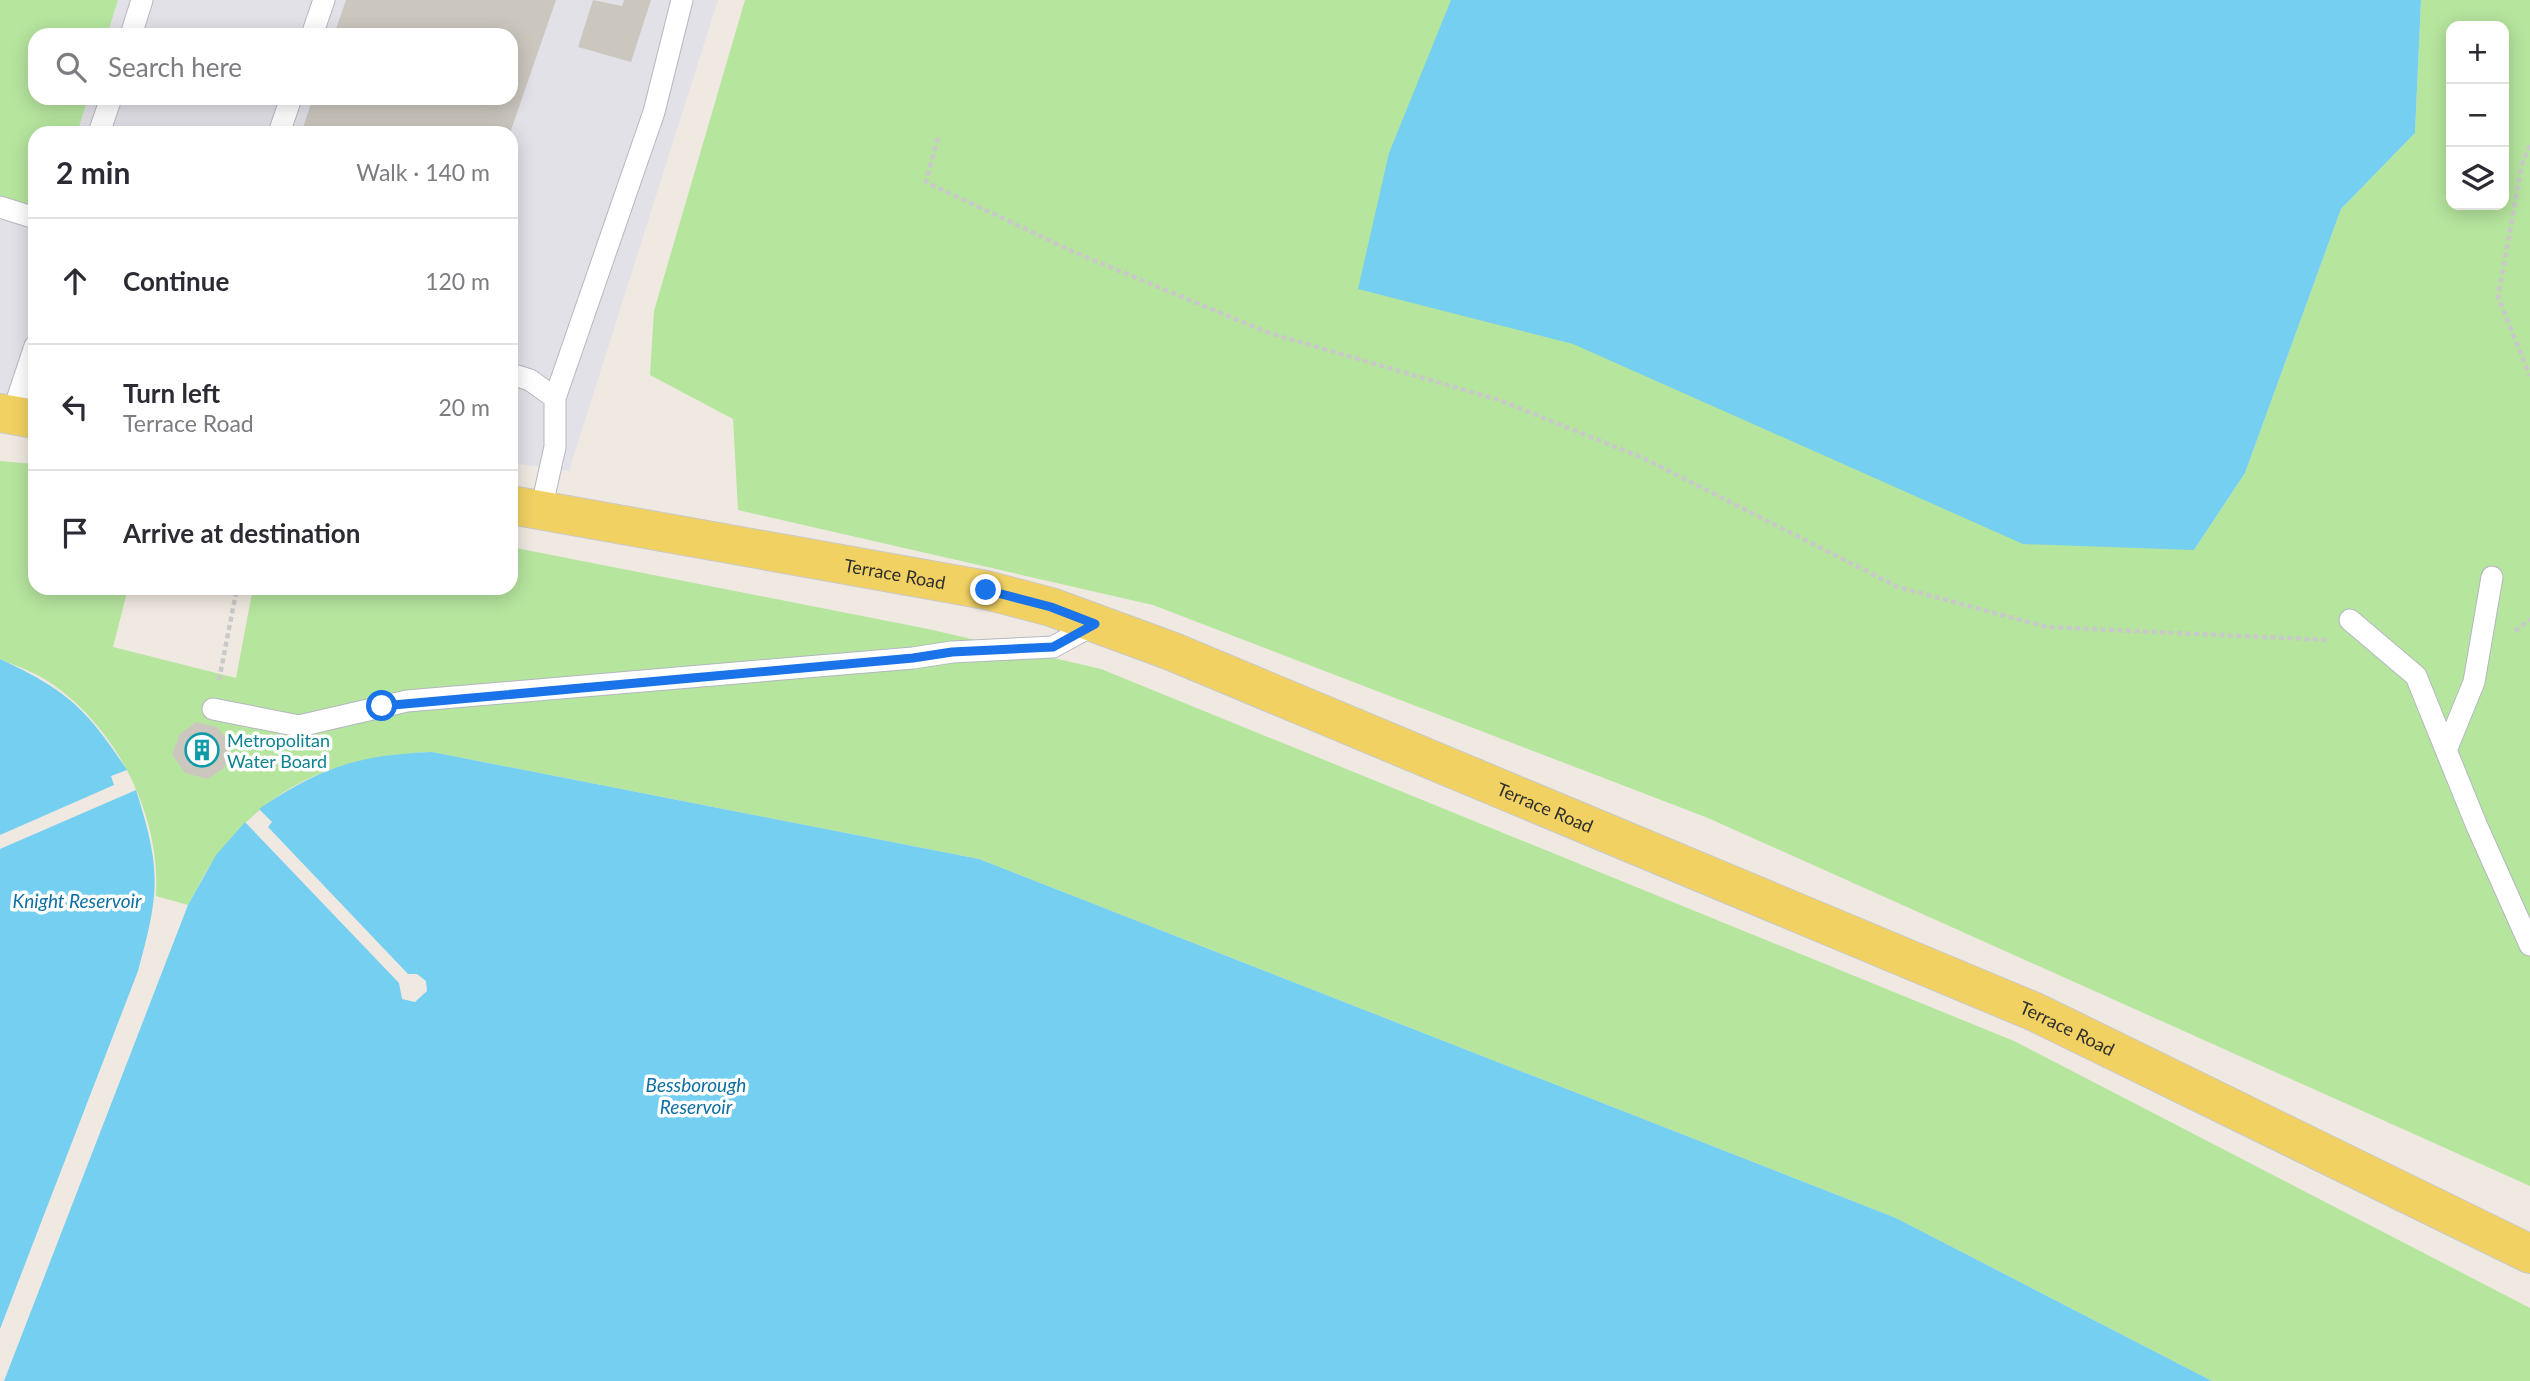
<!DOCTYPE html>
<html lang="en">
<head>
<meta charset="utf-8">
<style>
	:root { --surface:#fff; --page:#f2f2f3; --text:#2b2b33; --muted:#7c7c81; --line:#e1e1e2 }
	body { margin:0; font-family:Lato,sans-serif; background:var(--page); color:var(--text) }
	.controls { position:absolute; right:21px; top:21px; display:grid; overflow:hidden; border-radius:14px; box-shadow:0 4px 18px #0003 }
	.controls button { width:63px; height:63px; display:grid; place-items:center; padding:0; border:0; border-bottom:2px solid var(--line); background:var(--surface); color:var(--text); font:35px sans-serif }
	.stop { position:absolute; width:21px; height:21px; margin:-16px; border:5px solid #1a73e8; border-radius:50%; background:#fff }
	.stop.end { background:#1a73e8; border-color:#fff; box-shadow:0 2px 7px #0008 }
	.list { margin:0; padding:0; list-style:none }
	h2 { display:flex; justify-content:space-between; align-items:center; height:91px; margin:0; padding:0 28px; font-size:30px }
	h2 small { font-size:23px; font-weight:400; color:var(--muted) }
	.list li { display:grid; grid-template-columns:46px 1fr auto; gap:21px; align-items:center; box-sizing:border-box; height:126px; padding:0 28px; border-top:2px solid var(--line) }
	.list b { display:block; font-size:26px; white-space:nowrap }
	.list p { margin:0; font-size:23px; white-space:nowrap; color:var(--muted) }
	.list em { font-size:23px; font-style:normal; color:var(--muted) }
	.icon { flex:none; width:38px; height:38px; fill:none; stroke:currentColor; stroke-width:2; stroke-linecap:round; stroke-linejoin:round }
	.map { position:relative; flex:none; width:2530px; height:1381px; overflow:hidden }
	.search { position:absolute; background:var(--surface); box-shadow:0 4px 18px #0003; left:28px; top:28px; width:490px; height:77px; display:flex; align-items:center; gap:18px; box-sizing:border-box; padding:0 24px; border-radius:21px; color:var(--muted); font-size:26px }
	.panel { position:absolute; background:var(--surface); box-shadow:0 4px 18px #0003; left:28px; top:126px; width:490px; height:469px; border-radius:21px }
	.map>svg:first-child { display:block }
</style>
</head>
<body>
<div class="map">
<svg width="2530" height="1381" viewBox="0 0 2530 1381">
	<rect width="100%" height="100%" fill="#efe9e1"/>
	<path fill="#e3e1e8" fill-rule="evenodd" d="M0,0H718L569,471L511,463V133H35V398L0,394ZM35,35H511V98H35Z"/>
	<path fill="#b6e59e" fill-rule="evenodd" d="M0,0H118L107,35H35V98H88L77,133H35V217L0,206Z
		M745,0H1640L2194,550L2245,473L2341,209L2415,133L2421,0H2530V1186L1708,818L1153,605L738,510L733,419L650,375L654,311ZM2451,26H2504V205H2451Z
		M0,461L35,464V588H128L113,647L236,678L253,588H511V547L928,629L1101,669L2014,1041L2530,1308V1381H2212L1896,1218L979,859L432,752C342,756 275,780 218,854C206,869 198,888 188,905L156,896C161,815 116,726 49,682C35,672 16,666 0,659Z"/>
	<path fill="#75cff0" d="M1451,0H2421L2415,133L2341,209L2245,473L2194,550L2023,544L1573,344L1358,289L1389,153Z
		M0,659C67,690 87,709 127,770L111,776L114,785L0,835Z
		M432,752L979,859L1896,1218L2212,1381H4L188,905L216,855L245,822L399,983L402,999L415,1002L427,991L426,981L417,974H408L268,827L272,822L259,809C321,767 358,755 432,752Z
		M136,790C161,869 160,891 138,971L0,1329V849Z"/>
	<path fill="#cbc7bf" d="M346,0H556L510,133H301L313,98H511V35H334Z
		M593,0L622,6L624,0H651L631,62L578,47Z
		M196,722L217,727L231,745L224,768L208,779L185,773L172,754L180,734Z"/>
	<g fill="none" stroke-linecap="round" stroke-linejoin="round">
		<defs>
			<path id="lane" d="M131,35L142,0
				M312,35L324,0
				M99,133L111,98
				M279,133L291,98
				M0,207L35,218
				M511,374L530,380L555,398V447L541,510
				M555,398L654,112L682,0
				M12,415L35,346
				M2350,620L2416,676L2476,824L2530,945
				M213,709L299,726L407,701L913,658L952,652L1053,647L1095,624
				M2447,748L2474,682L2492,577"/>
			<g id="primary">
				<path d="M0,413L35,419"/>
				<path id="s1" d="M511,505L986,590L1051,607L1171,651L2035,1012L2530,1254"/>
			</g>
		</defs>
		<use href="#lane" stroke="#b4b7c1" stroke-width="23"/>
		<use href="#primary" stroke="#c9c9c9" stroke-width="40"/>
		<path stroke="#c9c9c9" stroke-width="4.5" stroke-dasharray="5 3.5" stroke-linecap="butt" d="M938,138L926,182L1074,252L1269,333L1499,400L1643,458L1898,587L2047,627L2328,640
			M2530,145L2522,165L2498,297L2530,376
			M2515,631L2530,619
			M219,680L237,588"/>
		<use href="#lane" stroke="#fff" stroke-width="21"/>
		<use href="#primary" stroke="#f2d163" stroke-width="38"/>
	</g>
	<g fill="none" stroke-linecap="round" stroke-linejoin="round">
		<path stroke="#1a73e8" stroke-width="9" d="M382,706L913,658L952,652L1053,647L1095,624L1051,607L986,590"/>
	</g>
	<defs>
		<symbol id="building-ring" viewBox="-11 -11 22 22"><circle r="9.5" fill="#fff" stroke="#0f9aa8" stroke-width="1.5"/><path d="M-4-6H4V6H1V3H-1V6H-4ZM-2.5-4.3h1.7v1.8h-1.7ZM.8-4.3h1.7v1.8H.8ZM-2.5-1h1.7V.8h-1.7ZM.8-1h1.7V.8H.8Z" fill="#0f9aa8"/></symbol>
	</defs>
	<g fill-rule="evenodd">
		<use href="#building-ring" x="183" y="731" width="38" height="38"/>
	</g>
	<g text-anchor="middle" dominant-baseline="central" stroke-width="7" stroke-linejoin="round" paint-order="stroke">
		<g font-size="18" fill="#2e2e2e" stroke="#fff">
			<text stroke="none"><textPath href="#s1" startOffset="390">Terrace Road</textPath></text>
			<text stroke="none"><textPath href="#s1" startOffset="1083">Terrace Road</textPath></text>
			<text stroke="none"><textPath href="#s1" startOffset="1650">Terrace Road</textPath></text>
		</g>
		<g font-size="18" fill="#0d838f" stroke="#fff" text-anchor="start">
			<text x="227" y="740">Metropolitan<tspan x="227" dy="21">Water Board</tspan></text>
		</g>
		<g font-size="19" font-style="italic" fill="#0d6fa3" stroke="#fff">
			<text x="77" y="900">Knight Reservoir</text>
			<text x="696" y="1084">Bessborough<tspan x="696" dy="22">Reservoir</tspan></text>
		</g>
	</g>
</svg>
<div class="controls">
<button>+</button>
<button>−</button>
<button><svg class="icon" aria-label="layers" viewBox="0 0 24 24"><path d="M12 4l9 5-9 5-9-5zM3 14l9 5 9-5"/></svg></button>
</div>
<div class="stop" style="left:382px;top:706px"></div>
<div class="stop end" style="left:986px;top:590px"></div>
<div class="search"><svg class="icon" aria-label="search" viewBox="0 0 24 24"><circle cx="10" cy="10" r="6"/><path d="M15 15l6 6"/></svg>Search here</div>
<section class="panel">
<h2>2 min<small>Walk · 140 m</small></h2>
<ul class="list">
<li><svg class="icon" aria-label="ahead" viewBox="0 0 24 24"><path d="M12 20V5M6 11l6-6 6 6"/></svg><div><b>Continue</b></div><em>120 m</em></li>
<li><svg class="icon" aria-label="left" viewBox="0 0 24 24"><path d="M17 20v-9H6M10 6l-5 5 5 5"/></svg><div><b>Turn left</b><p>Terrace Road</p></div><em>20 m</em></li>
<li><svg class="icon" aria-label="arrive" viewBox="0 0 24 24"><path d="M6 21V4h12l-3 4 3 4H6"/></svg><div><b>Arrive at destination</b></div></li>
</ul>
</section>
</div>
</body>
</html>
